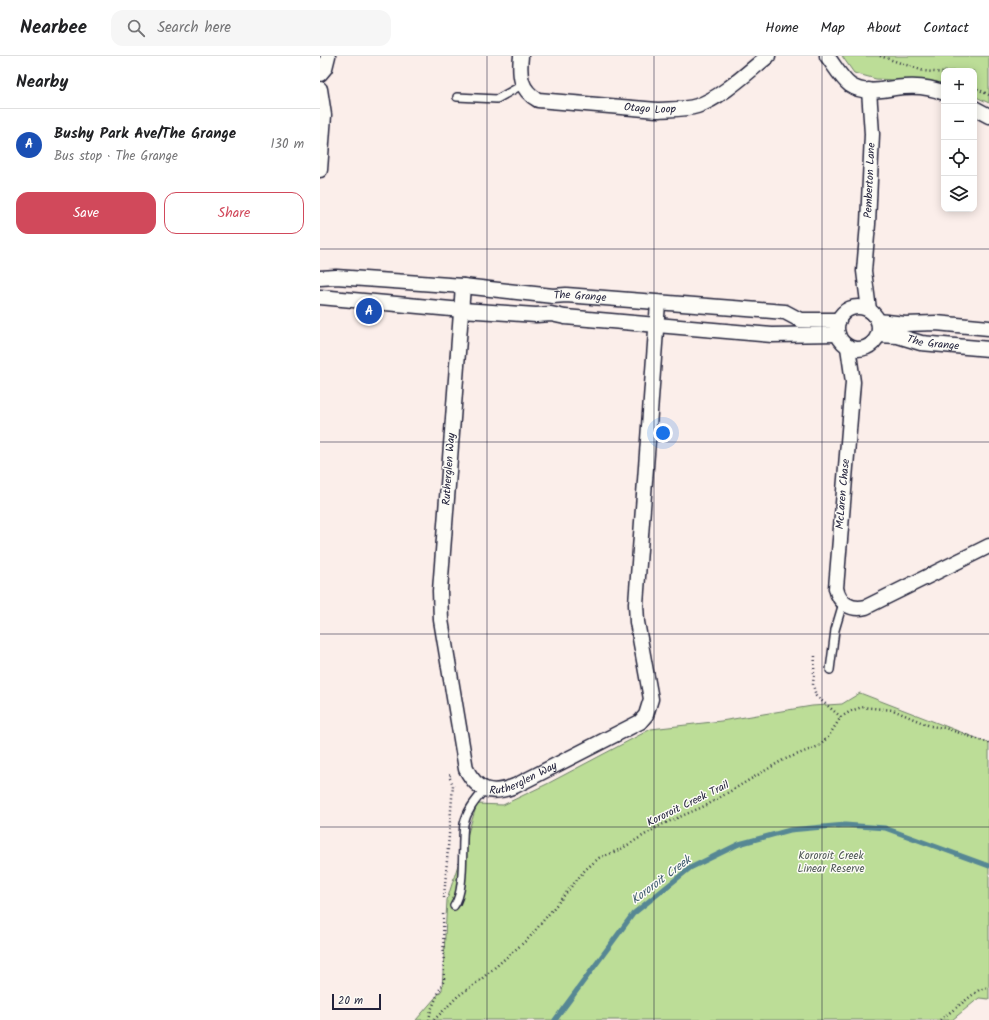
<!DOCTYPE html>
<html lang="en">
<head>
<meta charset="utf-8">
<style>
	:root { --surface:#fff; --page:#f6f6f6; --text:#202124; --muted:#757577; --line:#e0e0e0; --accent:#d1495b }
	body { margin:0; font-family:Kalam,sans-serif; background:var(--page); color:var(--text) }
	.controls { position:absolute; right:12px; top:12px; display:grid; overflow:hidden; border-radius:8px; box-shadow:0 2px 10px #0003 }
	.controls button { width:36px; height:36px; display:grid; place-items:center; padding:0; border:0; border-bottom:1px solid var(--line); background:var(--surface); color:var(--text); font:20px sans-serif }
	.scale { position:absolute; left:12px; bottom:10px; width:49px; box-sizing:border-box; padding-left:4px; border:2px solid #22223b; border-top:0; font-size:11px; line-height:14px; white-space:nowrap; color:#22223b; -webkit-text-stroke:3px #fdfcf7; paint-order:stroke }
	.you { position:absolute; left:343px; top:377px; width:14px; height:14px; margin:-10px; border:3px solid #fff; border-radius:50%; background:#1a73e8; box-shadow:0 0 0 6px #1a73e833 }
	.badge { display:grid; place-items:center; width:26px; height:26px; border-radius:50%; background:var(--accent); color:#fff; font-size:13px; font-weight:700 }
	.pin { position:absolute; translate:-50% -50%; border:2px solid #fff; box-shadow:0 1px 4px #0006 }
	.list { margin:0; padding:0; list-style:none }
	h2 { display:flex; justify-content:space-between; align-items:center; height:52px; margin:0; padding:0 16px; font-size:17px }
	h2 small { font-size:13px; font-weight:400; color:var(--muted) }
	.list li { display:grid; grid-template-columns:26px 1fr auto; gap:12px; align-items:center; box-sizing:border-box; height:72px; padding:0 16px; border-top:1px solid var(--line) }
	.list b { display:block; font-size:15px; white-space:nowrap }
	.list p { margin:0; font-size:13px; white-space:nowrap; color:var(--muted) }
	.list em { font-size:13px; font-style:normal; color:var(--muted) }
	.actions { display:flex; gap:8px; padding:12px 16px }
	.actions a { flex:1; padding:9px 0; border:1px solid var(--accent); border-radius:12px; text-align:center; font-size:14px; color:var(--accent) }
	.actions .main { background:var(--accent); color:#fff }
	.icon { flex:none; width:22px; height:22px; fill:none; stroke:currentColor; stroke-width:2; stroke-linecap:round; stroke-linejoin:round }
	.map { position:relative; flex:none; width:669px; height:964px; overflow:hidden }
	header { display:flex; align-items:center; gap:24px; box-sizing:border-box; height:56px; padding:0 20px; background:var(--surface); border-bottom:1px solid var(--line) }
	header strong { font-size:19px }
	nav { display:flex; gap:22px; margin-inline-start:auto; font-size:14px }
	.search { width:280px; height:36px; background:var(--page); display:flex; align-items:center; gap:10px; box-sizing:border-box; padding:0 14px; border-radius:12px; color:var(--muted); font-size:15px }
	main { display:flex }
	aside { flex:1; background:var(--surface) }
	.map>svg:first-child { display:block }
</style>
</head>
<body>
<header>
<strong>Nearbee</strong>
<div class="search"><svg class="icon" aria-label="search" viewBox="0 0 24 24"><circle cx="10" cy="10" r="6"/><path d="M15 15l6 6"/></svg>Search here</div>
<nav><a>Home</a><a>Map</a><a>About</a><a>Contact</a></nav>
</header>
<main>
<aside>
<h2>Nearby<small></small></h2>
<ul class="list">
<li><span class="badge" style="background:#1a4fb4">A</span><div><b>Bushy Park Ave/The Grange</b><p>Bus stop · The Grange</p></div><em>130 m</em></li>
</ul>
<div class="actions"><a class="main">Save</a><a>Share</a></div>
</aside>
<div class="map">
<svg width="669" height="964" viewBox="0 0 669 964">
	<rect width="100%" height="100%" fill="#fbeeea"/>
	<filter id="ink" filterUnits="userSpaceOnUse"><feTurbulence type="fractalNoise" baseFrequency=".025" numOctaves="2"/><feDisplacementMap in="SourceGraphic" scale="8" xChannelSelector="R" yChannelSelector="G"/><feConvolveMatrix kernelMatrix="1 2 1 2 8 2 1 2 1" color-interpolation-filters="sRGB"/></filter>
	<g filter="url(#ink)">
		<path fill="#bcdd97" stroke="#6f8069" d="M522,0H669V47L654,40V15H624V29L617,26L556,23L534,17Z
			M540,637L669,687V943L659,942L632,964H96L122,934L127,844L157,748L183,749L227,728L331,673L401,665L492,650L522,648Z"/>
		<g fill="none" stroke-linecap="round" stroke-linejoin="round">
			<path stroke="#568794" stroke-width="5" d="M235,964L313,858L370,812L419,788L470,774L525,769L565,772L669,810"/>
			<defs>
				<path id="lane" d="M137,41L177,43L202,29
					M510,614L515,574L523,547
					M134,850C146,835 141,788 144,768C147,754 156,744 165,733"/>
				<g id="street">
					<path id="s1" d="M201,0C199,19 200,34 218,44L337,54C350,53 364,54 377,50C401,42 428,16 448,0"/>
					<path d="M507,0C514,9 521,22 530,29C546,40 567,32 584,31C597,30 613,32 624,37"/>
					<path d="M0,18L5,12L8,0"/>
					<path d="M0,33L4,59L0,114"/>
					<path d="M654,52L669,60"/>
					<path id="s2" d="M0,222L16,221L143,230L233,240L246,239L465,256L480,264H519"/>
					<path id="s3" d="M143,230L120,535L121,564L146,713C158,736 172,739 195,730L320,666L326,659L331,643L317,566L316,548L338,247"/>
					<path d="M0,241L142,254L216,259L231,258L245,261L452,279L518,278"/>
					<circle cx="538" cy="272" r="21"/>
					<path id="s4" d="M549,254L544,215L548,168L552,78L549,34"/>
					<path d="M558,265L585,268L616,267L669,272"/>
					<path id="s5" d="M558,279L578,280L601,287L669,293"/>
					<path d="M528,291L533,326L516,532C519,547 531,555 546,551L669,490"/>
				</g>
			</defs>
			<use href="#lane" stroke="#22223b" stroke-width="10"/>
			<use href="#street" stroke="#22223b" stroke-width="17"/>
			<path stroke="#22223b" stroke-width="2.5" stroke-dasharray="1 3" stroke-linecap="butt" d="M560,0L604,15L624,17
				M654,31L669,39
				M495,600L493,629L496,640L521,661
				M124,842L133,729L129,720L132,718
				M109,964L111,954L124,924L123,855
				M114,964L138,940L159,925L209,882L265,814L279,802L301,793L341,769L387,749L463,704L499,690L508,681L521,661L531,655L542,651L573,654L610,670L625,672L669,687
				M620,964L659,934L669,931"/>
			<use href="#lane" stroke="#fdfcf7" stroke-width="7"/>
			<use href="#street" stroke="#fdfcf7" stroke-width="14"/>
		</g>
	</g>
	<path fill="none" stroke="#22223b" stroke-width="1" stroke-opacity="0.55" d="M167,0V964M334,0V964M502,0V964M0,193H669M0,386H669M0,578H669M0,771H669"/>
	<g text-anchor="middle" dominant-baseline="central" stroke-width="3" stroke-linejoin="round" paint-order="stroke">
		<g font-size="11" fill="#22223b" stroke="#fdfcf7">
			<text stroke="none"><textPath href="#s1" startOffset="163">Otago Loop</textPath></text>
			<text stroke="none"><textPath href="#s4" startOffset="130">Pemberton Lane</textPath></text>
			<text stroke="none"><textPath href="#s2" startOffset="261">The Grange</textPath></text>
			<text stroke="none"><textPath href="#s5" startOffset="56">The Grange</textPath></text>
			<text transform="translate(129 413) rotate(-86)">Rutherglen Way</text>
			<text transform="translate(523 438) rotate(-85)">McLaren Chase</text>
			<text stroke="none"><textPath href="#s3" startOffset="555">Rutherglen Way</textPath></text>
			<text transform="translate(368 748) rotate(-26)">Kororoit Creek Trail</text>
		</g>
		<g font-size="11" fill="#505a57" stroke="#fdfcf7">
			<text x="511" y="800">Kororoit Creek<tspan x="511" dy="13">Linear Reserve</tspan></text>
		</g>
		<g font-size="12" font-style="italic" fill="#405d6f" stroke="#fdfcf7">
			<text transform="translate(341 824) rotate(-37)">Kororoit Creek</text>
		</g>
	</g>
</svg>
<div class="controls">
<button>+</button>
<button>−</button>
<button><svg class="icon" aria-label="locate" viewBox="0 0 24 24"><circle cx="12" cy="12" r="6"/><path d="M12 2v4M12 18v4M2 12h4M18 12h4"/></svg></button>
<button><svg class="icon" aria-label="layers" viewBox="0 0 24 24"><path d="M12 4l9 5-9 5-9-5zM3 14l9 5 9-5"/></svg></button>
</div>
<div class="scale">20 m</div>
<div class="you"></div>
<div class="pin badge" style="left:49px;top:255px;background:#1a4fb4">A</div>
</div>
</main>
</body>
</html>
